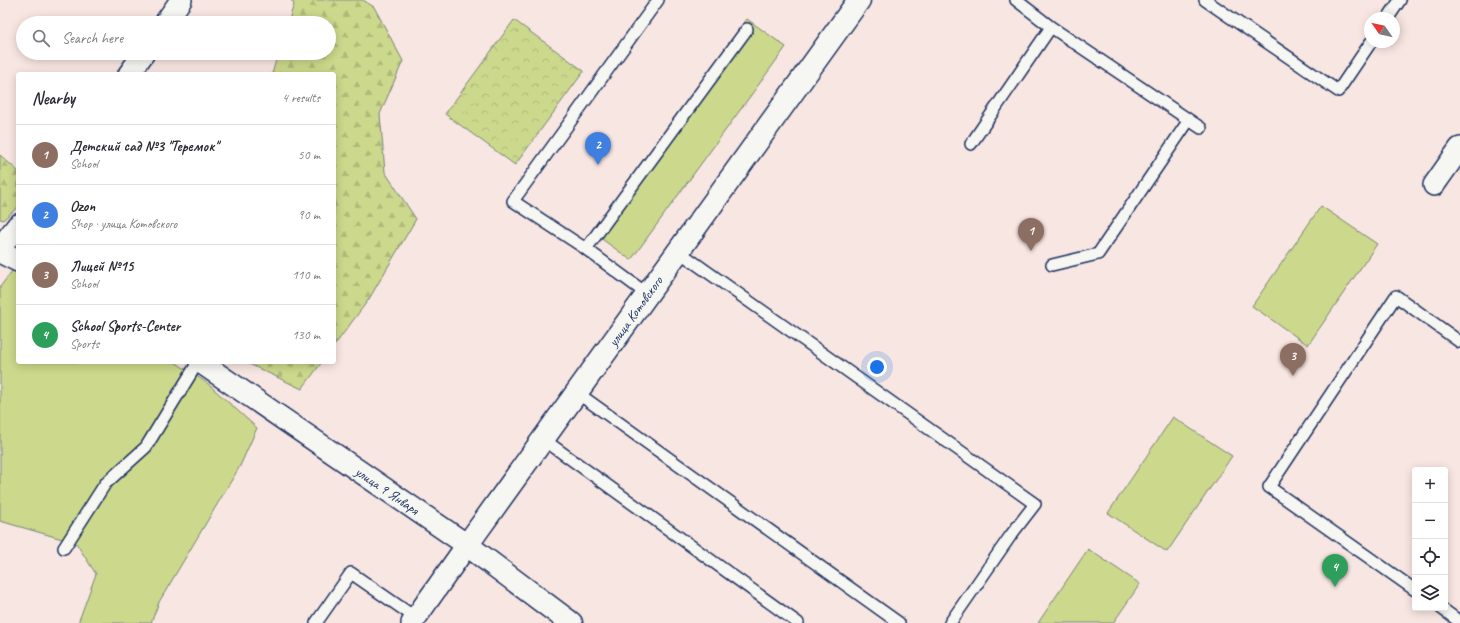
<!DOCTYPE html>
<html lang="en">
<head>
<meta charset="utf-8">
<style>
	:root { --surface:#fff; --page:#f7f7f7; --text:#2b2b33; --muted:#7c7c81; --line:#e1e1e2; --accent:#0f766e }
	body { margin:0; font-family:Caveat,sans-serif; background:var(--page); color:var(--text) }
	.controls { position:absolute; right:12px; bottom:12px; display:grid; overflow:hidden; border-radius:4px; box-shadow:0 2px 10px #0003 }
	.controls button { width:36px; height:36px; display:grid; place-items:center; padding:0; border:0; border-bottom:1px solid var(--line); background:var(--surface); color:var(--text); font:20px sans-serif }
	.compass { position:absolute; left:1364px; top:12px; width:36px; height:36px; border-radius:50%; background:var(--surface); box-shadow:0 2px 10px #0003; rotate:304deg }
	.you { position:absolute; left:877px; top:367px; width:14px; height:14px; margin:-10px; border:3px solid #fff; border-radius:50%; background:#1a73e8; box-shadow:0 0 0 6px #1a73e833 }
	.badge { display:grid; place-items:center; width:26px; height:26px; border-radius:50%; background:var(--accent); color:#fff; font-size:13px; font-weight:700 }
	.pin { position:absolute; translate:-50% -33px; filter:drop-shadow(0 1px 2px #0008) }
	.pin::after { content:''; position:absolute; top:21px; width:14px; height:12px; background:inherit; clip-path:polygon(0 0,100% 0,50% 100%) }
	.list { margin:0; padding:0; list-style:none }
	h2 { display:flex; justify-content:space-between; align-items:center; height:52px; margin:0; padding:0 16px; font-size:17px }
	h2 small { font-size:13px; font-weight:400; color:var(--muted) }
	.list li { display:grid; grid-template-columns:26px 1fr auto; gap:12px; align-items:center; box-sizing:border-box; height:60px; padding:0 16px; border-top:1px solid var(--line) }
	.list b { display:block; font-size:15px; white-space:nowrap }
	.list p { margin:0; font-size:13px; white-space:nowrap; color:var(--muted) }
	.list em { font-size:13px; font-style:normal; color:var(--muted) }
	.icon { flex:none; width:22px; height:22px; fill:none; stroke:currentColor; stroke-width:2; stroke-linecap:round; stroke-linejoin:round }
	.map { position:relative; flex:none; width:1460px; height:623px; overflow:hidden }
	.search { position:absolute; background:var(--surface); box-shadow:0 2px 10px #0003; left:16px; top:16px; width:320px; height:44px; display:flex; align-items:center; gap:10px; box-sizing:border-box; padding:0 14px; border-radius:22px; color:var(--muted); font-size:15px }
	.panel { position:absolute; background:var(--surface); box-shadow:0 2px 10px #0003; left:16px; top:72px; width:320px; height:292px; border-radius:4px }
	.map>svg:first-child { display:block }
</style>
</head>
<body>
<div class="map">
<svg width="1460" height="623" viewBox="0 0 1460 623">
	<defs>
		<pattern id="forest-firs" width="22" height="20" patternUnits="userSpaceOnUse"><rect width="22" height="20" fill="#ccd88b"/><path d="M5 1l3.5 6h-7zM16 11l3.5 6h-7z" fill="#afba7a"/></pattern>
		<pattern id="park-crowns" width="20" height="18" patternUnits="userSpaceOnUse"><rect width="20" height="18" fill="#ccd88b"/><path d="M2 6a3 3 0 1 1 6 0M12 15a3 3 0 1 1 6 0" fill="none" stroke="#afba7a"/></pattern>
	</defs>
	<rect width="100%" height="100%" fill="#f8e6e2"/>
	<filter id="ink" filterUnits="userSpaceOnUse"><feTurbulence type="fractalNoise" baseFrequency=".025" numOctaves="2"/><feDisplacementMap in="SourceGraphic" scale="8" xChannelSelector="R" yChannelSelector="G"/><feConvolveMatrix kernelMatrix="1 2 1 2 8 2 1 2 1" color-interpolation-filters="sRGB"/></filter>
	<g filter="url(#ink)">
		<path fill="#ccd88b" stroke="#748474" d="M747,19L786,47L631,260L592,232Z
			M1321,206L1377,244L1308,345L1252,306Z
			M18,263V362H175L207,383L257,428L240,466L159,602L151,623H78L96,574L76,543L0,521V287Z
			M1173,417L1232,456L1167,552L1108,513Z
			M1088,549L1140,584L1113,623H1038Z"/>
		<path fill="url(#forest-firs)" stroke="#748474" d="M291,0H363L374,7L403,61L380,114L385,172L416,219L369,299L334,346V74H272L278,53H329V23H288L294,4Z
			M0,155L18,171V207L3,220L0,219Z
			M245,362H322L302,389Z"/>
		<path fill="url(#park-crowns)" stroke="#748474" d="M514,20L584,71L515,165L445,114Z"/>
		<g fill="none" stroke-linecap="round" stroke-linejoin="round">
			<defs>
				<path id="service" d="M1016,0L1051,27L1201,128
					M1205,0L1338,91L1371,42
					M1388,18L1400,0
					M971,144L1051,27
					M586,249L747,29
					M678,251L1035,504L1011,535L950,623
					M1052,265L1098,254L1189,120
					M647,294L586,249L513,201L658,0
					M576,392L899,623
					M543,439L798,623
					M64,548L105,484L146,447L198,362
					M1415,590L1269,487L1396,296L1460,342
					M1441,608L1460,622
					M316,623L351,573L416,618"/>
				<g id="minor">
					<path d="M165,23L181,0"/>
					<path d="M129,74L144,53"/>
					<path d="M1434,185L1460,148"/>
					<path d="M0,248L18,225"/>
					<path d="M0,252L18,261"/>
					<path id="s1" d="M200,362L467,545L412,623"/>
				</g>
				<g id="tertiary">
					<path id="s2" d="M571,623L467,545L859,0"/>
				</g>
			</defs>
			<use href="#service" stroke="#1b2f5e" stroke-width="14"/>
			<use href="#minor" stroke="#1b2f5e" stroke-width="24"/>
			<use href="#tertiary" stroke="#1b2f5e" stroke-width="25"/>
			<use href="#service" stroke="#f6f6f2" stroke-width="11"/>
			<use href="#minor" stroke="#f6f6f2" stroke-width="21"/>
			<use href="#tertiary" stroke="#f6f6f2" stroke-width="22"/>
		</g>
	</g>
	<g text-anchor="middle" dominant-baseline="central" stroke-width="3" stroke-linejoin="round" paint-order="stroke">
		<g font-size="14" fill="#1b2f5e" stroke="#f6f6f2">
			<text stroke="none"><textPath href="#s2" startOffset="418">улица Котовского</textPath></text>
			<text stroke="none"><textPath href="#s1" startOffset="227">улица 9 Января</textPath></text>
		</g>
	</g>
</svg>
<div class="controls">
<button>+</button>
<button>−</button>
<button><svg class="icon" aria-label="locate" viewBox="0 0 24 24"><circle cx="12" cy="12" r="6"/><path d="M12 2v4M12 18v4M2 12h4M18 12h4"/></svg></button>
<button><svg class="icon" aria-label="layers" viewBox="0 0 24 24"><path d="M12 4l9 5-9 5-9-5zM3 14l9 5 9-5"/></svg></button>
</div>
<svg class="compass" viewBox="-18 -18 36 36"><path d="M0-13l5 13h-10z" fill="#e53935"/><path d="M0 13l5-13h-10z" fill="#7c7c81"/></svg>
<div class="you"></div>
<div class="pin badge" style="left:1031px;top:251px;background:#8d6e63">1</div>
<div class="pin badge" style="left:598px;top:165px;background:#3f7fe0">2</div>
<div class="pin badge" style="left:1293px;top:376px;background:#8d6e63">3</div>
<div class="pin badge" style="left:1335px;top:587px;background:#2e9e5b">4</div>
<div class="search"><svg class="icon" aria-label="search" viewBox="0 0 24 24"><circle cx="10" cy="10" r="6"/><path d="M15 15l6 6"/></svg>Search here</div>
<section class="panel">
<h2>Nearby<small>4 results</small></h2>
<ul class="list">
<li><span class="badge" style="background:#8d6e63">1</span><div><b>Детский сад №3 &quot;Теремок&quot;</b><p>School</p></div><em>50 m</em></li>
<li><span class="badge" style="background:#3f7fe0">2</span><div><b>Ozon</b><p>Shop · улица Котовского</p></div><em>90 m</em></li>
<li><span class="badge" style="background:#8d6e63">3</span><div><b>Лицей №15</b><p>School</p></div><em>110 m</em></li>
<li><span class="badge" style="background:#2e9e5b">4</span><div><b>School Sports-Center</b><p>Sports</p></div><em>130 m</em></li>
</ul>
</section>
</div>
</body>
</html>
